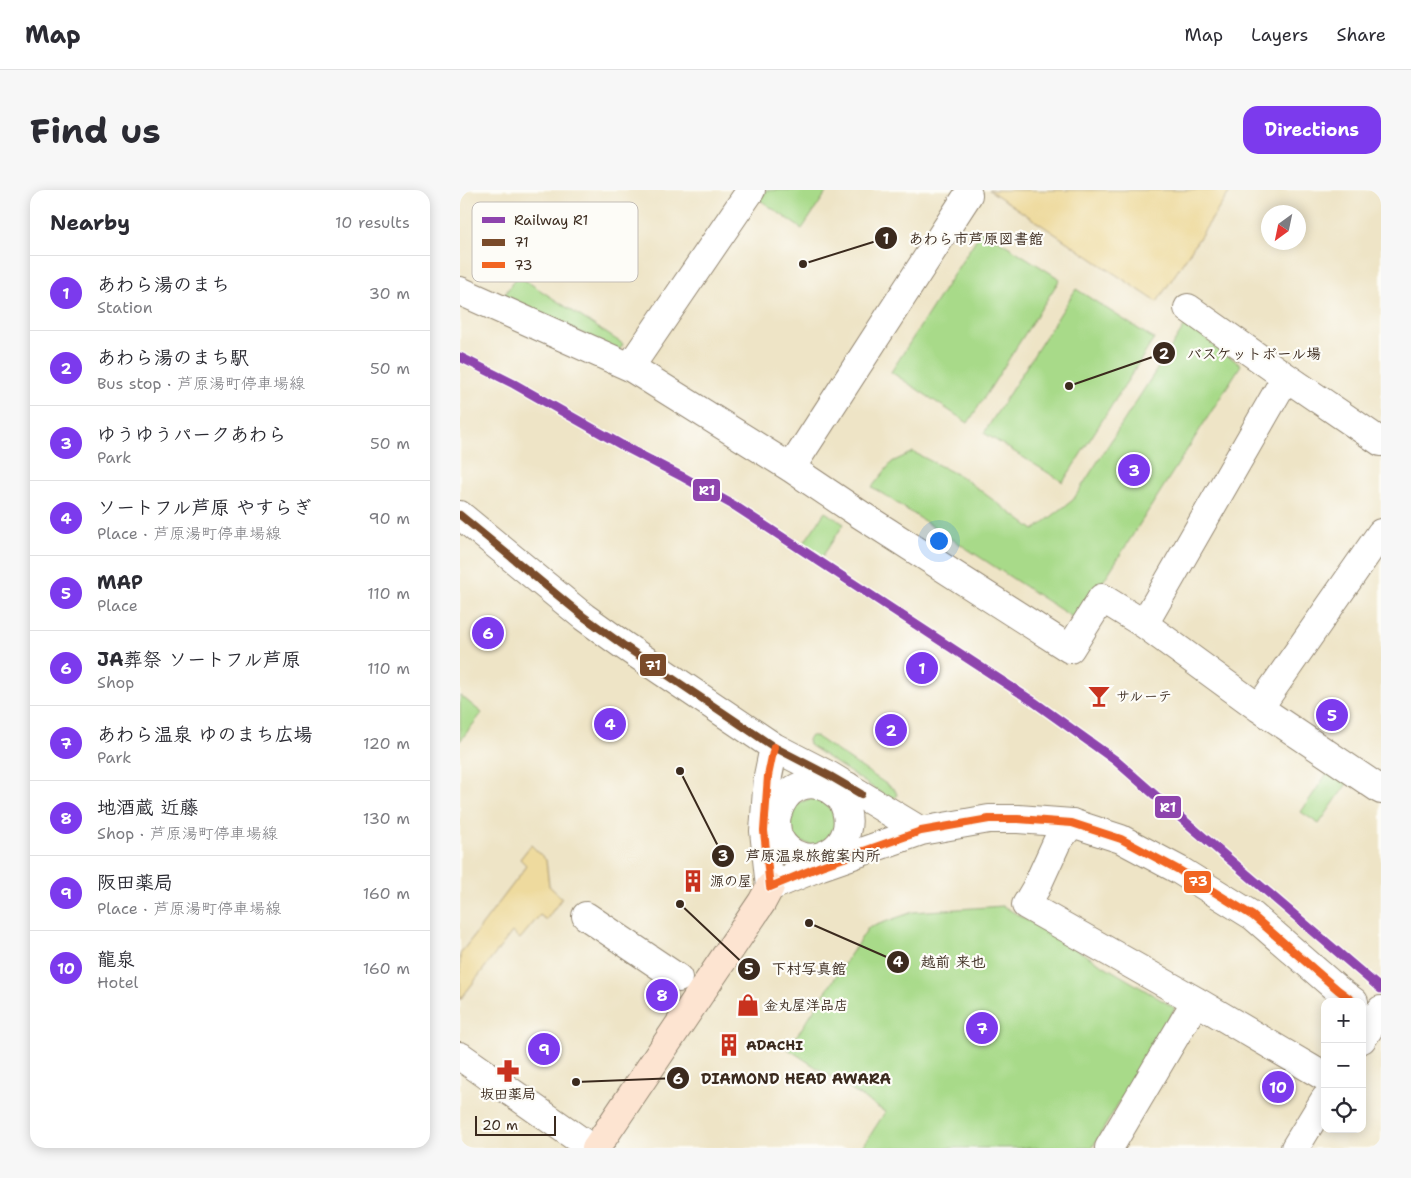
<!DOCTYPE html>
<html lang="en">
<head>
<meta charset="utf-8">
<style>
	:root { --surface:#fff; --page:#f7f7f7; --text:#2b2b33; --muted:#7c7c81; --line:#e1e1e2; --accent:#7c3aed }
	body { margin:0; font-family:"Shantell Sans","Klee One",sans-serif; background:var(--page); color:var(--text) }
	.controls { position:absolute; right:15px; bottom:15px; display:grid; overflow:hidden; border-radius:10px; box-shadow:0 2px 12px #0003 }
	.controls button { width:45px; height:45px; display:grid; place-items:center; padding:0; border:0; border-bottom:1px solid var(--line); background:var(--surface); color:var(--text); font:25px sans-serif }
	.compass { position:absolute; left:801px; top:15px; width:45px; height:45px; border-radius:50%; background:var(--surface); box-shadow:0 2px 12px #0003; rotate:213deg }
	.scale { position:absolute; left:15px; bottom:12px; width:81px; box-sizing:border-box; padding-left:5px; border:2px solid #3b2a1e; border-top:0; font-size:14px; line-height:18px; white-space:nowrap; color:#3b2a1e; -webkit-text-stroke:4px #fdfcf7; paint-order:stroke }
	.you { position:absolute; left:478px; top:350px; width:18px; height:18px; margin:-12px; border:4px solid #fff; border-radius:50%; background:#1a73e8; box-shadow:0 0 0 8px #1a73e833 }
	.badge { display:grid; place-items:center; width:32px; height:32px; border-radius:50%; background:var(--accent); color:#fff; font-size:16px; font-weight:700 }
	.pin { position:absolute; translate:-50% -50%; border:2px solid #fff; box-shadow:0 1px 5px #0006 }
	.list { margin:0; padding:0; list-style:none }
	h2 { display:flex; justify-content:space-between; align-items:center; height:65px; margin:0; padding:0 20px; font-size:21px }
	h2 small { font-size:16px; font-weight:400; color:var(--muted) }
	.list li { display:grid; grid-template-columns:32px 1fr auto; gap:15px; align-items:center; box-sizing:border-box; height:75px; padding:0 20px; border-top:1px solid var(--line) }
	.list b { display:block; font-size:19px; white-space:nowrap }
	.list p { margin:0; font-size:16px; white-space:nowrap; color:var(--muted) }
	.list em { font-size:16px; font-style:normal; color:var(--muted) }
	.icon { flex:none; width:28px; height:28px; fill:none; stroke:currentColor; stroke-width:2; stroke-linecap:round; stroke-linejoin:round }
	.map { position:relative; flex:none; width:921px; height:958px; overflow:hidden; border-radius:15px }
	header { display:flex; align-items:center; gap:30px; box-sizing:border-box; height:70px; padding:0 25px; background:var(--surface); border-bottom:1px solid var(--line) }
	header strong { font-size:24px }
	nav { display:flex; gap:28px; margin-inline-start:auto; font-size:18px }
	.intro { display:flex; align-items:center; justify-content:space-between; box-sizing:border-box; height:120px; padding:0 30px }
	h1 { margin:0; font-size:35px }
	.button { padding:12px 22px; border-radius:15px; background:var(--accent); color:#fff; font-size:18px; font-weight:700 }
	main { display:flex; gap:30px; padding:0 30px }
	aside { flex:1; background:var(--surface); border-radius:15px; box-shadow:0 2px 12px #0003 }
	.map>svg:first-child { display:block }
</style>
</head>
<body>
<header>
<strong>Map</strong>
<nav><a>Map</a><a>Layers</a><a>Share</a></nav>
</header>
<div class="intro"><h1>Find us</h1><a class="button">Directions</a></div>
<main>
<aside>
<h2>Nearby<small>10 results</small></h2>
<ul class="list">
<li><span class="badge">1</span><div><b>あわら湯のまち</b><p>Station</p></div><em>30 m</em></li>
<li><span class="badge">2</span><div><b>あわら湯のまち駅</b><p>Bus stop · 芦原湯町停車場線</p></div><em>50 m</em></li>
<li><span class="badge">3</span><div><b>ゆうゆうパークあわら</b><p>Park</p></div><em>50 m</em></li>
<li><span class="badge">4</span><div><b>ソートフル芦原 やすらぎ</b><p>Place · 芦原湯町停車場線</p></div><em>90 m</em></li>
<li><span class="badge">5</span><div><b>MAP</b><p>Place</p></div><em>110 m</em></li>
<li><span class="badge">6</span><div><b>JA葬祭 ソートフル芦原</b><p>Shop</p></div><em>110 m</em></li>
<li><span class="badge">7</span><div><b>あわら温泉 ゆのまち広場</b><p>Park</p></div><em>120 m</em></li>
<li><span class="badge">8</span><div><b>地酒蔵 近藤</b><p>Shop · 芦原湯町停車場線</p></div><em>130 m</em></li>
<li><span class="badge">9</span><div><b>阪田薬局</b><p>Place · 芦原湯町停車場線</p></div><em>160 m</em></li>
<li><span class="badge">10</span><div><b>龍泉</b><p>Hotel</p></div><em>160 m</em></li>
</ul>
</aside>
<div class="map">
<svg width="921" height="958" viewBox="0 0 921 958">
	<rect width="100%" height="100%" fill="#fdfcf7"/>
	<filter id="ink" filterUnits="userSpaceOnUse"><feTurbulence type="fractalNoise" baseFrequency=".02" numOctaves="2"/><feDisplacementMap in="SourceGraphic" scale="10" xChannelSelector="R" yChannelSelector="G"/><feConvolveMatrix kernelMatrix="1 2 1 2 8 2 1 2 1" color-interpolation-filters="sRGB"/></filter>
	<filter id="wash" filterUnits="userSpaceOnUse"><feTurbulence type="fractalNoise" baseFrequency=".0096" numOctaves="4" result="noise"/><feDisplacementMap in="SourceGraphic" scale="20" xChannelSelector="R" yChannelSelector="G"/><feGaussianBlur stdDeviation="1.12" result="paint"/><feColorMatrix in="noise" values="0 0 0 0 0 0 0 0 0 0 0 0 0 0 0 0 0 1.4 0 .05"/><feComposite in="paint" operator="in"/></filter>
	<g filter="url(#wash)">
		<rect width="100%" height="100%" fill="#eee4c6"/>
		<path fill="#a8da89" stroke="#728254" d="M306,0H368L342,39L300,10Z
			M522,40L600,89L508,233L431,182Z
			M57,85L163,154L159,161L44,106Z
			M616,99L694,149L603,292L524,243Z
			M726,134L781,175L618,431L412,297L432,272L453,262L502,287L574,340L613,310Z
			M365,322L384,334L362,367L343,354Z
			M0,505L22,523L0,551Z
			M351,546H355L435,600L437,605L435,608L430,609L349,555L348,549Z
			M870,579L888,592L859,634L841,622Z
			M352,608C370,612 373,620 376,637L358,657L332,649L327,629L338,613Z
			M543,716L715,818L632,958H402L425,922L328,859L408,738L453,722Z"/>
		<path fill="#eeda9e" stroke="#94825e" d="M529,0H771L697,112Z
			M71,655L86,670L89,696L102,708L86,730L80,725L60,749L52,742L0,810V764L67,676L60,669Z"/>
	</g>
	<g filter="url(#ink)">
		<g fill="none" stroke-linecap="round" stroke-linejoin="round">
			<defs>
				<path id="minor" d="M0,101L170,177L331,278L401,325L610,459L642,408L684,434L799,518L921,600
					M728,118L826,187L921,252
					M170,177L291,0
					M331,278L508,5
					M684,434L826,187
					M799,518L921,343
					M381,608C377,605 373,602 369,599C346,587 325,599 318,622C315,629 316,641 319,648C341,690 409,659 381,608L387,596
					M612,633L597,652L576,698L566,715L736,811L865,887
					M126,726L218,788
					M649,958L736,811"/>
				<path id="tertiary" d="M0,325L124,427L163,455L314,557L370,586L461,641
					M314,557L308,586L304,641L310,697L361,676L461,641L529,629H558L612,633L661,649L719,680L793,726L878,800L894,812
					M902,849L921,820
					M0,866L131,958
					M835,958L865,909"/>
				<path id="secondary" d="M136,958L302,712L310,697"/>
			</defs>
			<use href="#minor" stroke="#948772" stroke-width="30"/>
			<use href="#tertiary" stroke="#948772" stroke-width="30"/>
			<use href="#secondary" stroke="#948772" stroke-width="30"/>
			<use href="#minor" stroke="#fff" stroke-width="28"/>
			<use href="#tertiary" stroke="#fff" stroke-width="28"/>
			<use href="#secondary" stroke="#fde4d1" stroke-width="28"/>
			<defs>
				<path id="bus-1" d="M0,325L124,427L163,455L314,557L370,586L401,604"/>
				<path id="bus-2" d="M314,557L308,586L304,641L310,697L361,676L461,641L529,629H558L612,633L661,649L719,680L793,726L878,800L894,812"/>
			</defs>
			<use href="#bus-1" stroke="#fdfcf7" stroke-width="11"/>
			<use href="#bus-2" stroke="#fdfcf7" stroke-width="11"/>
			<use href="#bus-1" stroke="#7a4b2a" stroke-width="8"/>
			<use href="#bus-2" stroke="#f26522" stroke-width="8"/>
			<defs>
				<path id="rail-1" d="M0,167L54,194L167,258L223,287L275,316L574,512L655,570L721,628L921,799"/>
			</defs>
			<use href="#rail-1" stroke="#fdfcf7" stroke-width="12"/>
			<use href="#rail-1" stroke="#8e44ad" stroke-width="9"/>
		</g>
	</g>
	<defs>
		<symbol id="bar-bare" viewBox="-9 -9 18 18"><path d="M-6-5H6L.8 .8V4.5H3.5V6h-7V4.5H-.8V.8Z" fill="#c8321e" stroke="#fdfcf7" stroke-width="2.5" paint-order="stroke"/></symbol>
		<symbol id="building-bare" viewBox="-9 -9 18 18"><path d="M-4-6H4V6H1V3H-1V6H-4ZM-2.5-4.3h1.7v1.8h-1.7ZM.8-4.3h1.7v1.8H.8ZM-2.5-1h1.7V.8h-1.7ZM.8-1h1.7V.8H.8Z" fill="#c8321e" stroke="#fdfcf7" stroke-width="2.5" paint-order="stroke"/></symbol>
		<symbol id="shop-bare" viewBox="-9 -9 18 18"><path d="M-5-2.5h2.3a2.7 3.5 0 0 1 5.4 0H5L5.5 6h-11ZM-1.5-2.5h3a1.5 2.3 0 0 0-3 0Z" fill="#c8321e" stroke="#fdfcf7" stroke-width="2.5" paint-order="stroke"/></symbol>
		<symbol id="pharmacy-bare" viewBox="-9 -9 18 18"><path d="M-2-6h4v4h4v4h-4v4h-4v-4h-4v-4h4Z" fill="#c8321e" stroke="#fdfcf7" stroke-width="2.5" paint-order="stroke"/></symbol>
	</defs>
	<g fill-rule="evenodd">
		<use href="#bar-bare" x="623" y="490" width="32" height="32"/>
		<use href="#building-bare" x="217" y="675" width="32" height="32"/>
		<use href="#shop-bare" x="272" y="799" width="32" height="32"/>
		<use href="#building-bare" x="253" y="839" width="32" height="32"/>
		<use href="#pharmacy-bare" x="32" y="865" width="32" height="32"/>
	</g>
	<g text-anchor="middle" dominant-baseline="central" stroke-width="4.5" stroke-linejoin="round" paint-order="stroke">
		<g font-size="14" font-weight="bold" fill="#3b2a1e" stroke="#fdfcf7" text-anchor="start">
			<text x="656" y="506">サルーテ</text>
			<text x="250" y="691">源の屋</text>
			<text x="304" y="815">金丸屋洋品店</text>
			<text x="286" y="855">ADACHI</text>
			<text x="48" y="904" text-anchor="middle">坂田薬局</text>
		</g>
	</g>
	<rect x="12" y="12" width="166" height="80" rx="8" fill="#fdfcf7" stroke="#c3bdb6" stroke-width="1"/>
	<rect x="22" y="27" width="23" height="6" fill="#8e44ad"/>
	<rect x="22" y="49" width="23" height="7" fill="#7a4b2a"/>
	<rect x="22" y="72" width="23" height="6" fill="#f26522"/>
	<g font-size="14" fill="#3b2a1e">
		<text x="54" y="35">Railway R1</text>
		<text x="54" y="57">71</text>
		<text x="54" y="80">73</text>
	</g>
	<path fill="none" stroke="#3b2a1e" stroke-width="2" d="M343 74L426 48M609 196L704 163M220 581L263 666M349 733L438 772M220 714L289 779M116 892L218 888"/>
	<g fill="#3b2a1e" stroke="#fdfcf7" stroke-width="2">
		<circle cx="343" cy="74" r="5"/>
		<circle cx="609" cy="196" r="5"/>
		<circle cx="220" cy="581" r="5"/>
		<circle cx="349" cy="733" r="5"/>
		<circle cx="220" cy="714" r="5"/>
		<circle cx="116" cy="892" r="5"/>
		<circle cx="426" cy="48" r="12"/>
		<circle cx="704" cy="163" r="12"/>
		<circle cx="263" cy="666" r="12"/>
		<circle cx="438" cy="772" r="12"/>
		<circle cx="289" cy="779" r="12"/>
		<circle cx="218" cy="888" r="12"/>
	</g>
	<g font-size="15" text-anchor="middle" font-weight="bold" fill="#fff">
		<text x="426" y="54">1</text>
		<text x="704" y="169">2</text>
		<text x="263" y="671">3</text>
		<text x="438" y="777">4</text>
		<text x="289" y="784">5</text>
		<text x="218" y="894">6</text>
	</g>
	<g font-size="15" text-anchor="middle" font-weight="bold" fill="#3b2a1e" stroke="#fdfcf7" stroke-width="4.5" stroke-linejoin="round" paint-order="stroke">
		<text x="516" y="54">あわら市芦原図書館</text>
		<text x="794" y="169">バスケットボール場</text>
		<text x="353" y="671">芦原温泉旅館案内所</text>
		<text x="493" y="777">越前 来也</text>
		<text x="349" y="784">下村写真館</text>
		<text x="336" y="894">DIAMOND HEAD AWARA</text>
	</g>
	<g stroke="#fdfcf7" stroke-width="2">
		<rect x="232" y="288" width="29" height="24" rx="5" fill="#8e44ad"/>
		<rect x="179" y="463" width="28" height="24" rx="5" fill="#7a4b2a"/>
		<rect x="694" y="605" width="28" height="24" rx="5" fill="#8e44ad"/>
		<rect x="723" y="680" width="29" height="24" rx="5" fill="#f26522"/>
	</g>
	<g font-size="14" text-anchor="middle" font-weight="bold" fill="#fff">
		<text x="247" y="305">R1</text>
		<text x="193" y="480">71</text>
		<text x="708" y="622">R1</text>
		<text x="738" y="696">73</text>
	</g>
</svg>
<div class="controls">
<button>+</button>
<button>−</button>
<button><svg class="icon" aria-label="locate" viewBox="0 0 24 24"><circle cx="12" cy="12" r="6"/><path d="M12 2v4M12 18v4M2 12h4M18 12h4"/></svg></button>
</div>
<svg class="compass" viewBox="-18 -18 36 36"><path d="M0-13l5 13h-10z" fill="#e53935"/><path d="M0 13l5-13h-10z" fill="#7c7c81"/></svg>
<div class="scale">20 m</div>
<div class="you"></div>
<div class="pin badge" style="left:462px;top:478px">1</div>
<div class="pin badge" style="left:431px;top:540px">2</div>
<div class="pin badge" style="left:674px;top:280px">3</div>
<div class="pin badge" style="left:150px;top:534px">4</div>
<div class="pin badge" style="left:872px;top:525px">5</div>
<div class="pin badge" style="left:28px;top:443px">6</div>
<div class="pin badge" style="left:522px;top:838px">7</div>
<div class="pin badge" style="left:202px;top:805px">8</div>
<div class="pin badge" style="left:84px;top:859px">9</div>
<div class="pin badge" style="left:818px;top:897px">10</div>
</div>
</main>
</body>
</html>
